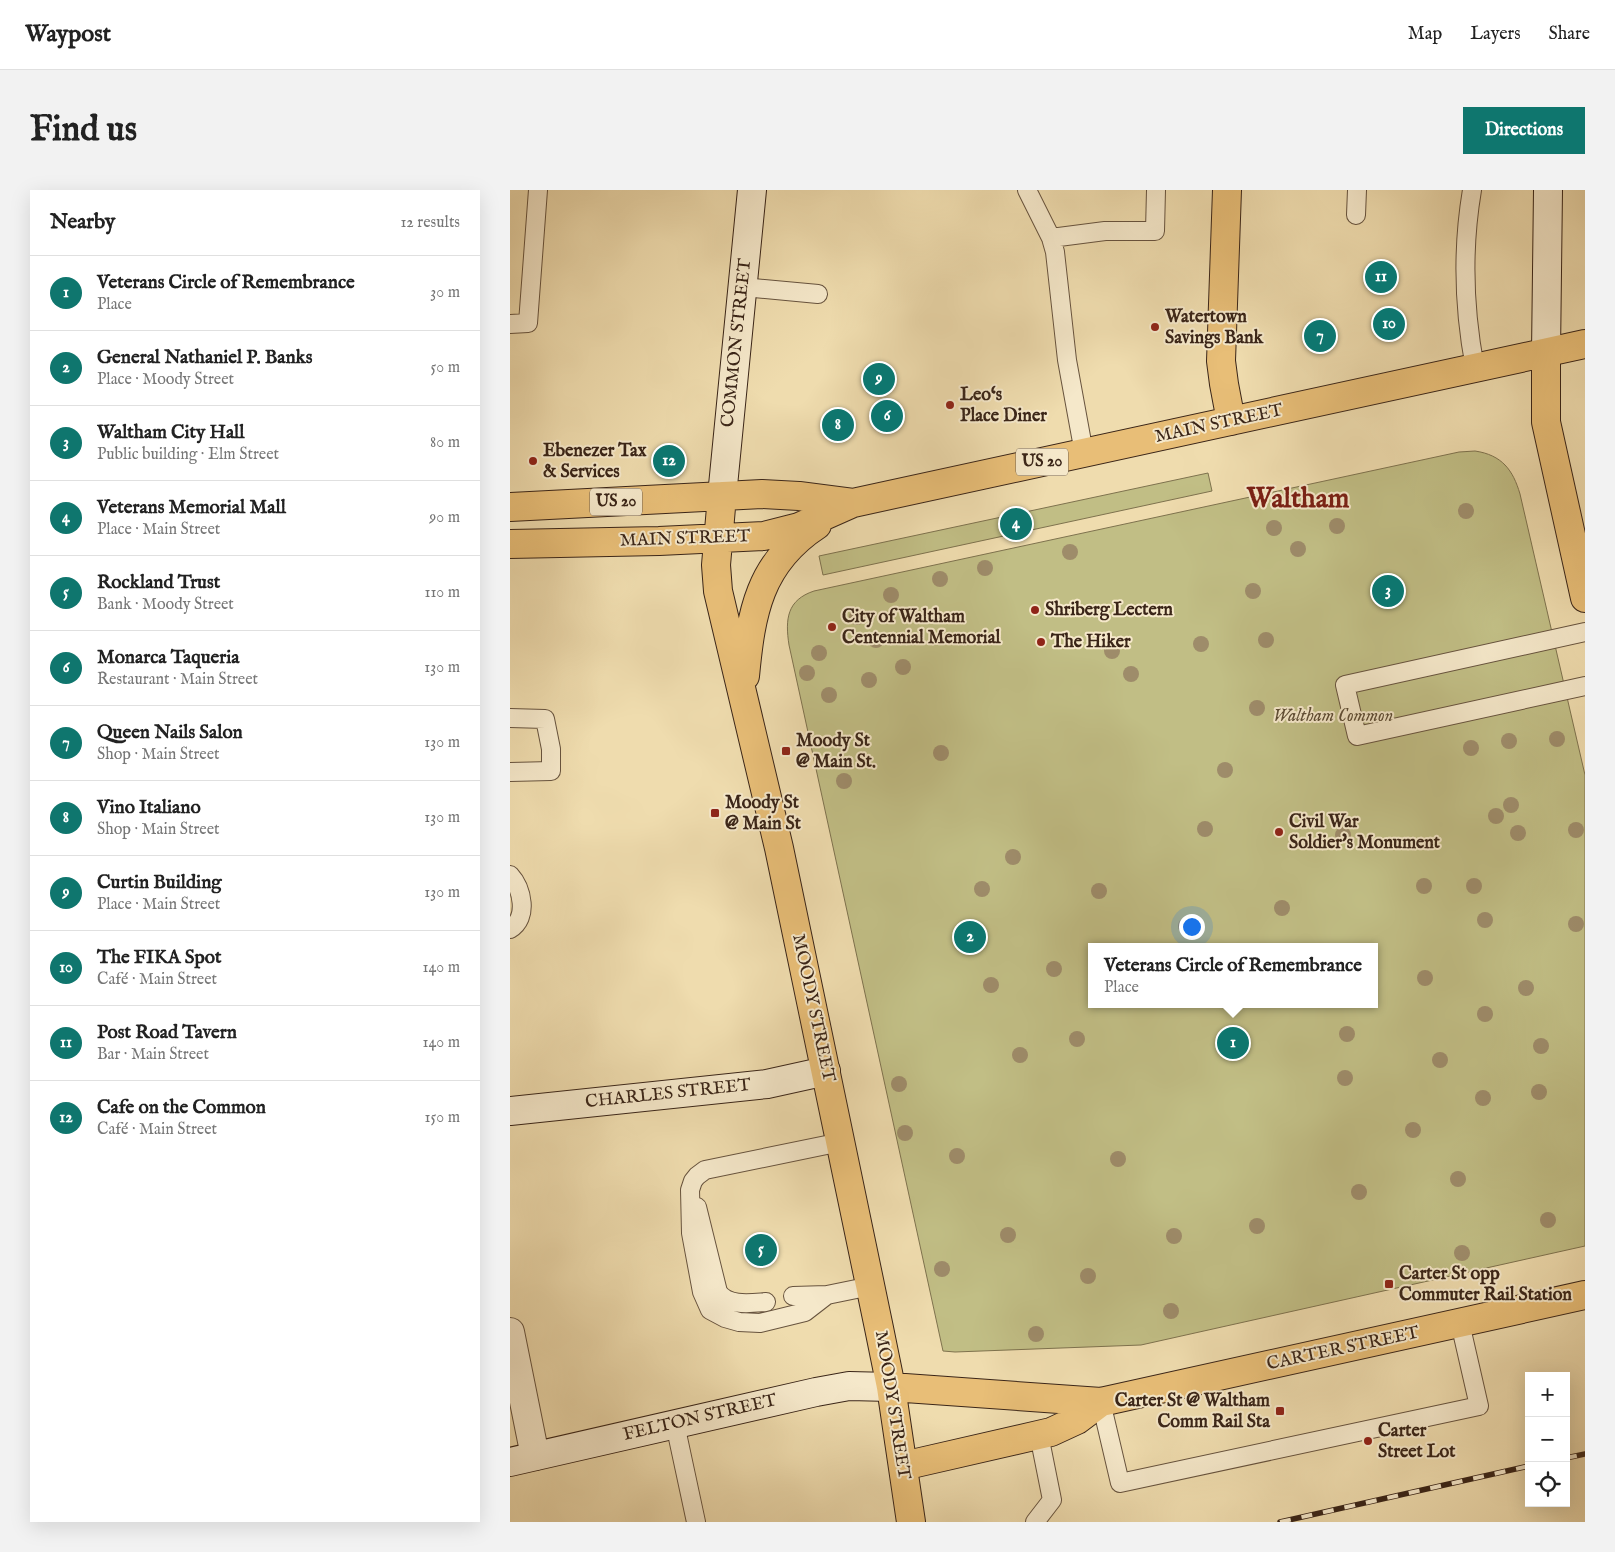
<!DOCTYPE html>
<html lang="en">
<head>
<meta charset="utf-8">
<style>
	:root { --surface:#fff; --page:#f2f2f2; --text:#222; --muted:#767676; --line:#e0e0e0; --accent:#0f766e }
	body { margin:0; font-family:"IM FELL English",serif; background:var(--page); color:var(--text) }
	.controls { position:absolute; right:15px; bottom:15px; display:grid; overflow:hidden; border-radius:0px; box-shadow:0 5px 20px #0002 }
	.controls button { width:45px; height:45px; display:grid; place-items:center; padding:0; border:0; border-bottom:1px solid var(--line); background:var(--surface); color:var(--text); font:25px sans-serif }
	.you { position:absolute; left:681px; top:736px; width:18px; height:18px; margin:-12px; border:4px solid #fff; border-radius:50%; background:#1a73e8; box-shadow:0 0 0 8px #1a73e833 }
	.badge { display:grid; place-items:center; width:32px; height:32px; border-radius:50%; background:var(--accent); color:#fff; font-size:16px; font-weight:700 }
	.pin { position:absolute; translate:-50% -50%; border:2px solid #fff; box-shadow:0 1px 5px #0006 }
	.popup { position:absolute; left:578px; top:753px; width:290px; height:65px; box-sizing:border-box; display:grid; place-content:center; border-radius:0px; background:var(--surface); filter:drop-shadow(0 1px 4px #0005); font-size:16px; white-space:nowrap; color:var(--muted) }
	.popup b { font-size:19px; color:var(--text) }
	.popup::after { content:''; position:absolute; left:50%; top:100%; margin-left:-10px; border:10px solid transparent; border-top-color:var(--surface) }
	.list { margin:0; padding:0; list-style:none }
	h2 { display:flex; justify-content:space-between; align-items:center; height:65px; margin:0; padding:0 20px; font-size:21px }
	h2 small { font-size:16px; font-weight:400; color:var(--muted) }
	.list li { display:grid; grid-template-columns:32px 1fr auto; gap:15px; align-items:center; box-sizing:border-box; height:75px; padding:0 20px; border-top:1px solid var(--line) }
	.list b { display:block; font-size:19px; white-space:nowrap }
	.list p { margin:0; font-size:16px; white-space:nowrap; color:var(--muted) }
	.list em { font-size:16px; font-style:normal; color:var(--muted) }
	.icon { flex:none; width:28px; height:28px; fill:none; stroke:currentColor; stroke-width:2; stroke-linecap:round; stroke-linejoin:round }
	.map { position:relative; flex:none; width:1075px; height:1332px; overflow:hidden; border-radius:0px }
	header { display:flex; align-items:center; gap:30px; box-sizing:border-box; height:70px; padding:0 25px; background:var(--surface); border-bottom:1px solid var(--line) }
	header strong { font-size:24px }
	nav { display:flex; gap:28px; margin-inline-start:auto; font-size:18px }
	.intro { display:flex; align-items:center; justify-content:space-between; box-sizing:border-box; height:120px; padding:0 30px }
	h1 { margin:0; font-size:35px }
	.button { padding:12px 22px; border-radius:0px; background:var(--accent); color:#fff; font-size:18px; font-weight:700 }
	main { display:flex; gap:30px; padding:0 30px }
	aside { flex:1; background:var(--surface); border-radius:0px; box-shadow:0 5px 20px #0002 }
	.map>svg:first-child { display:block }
</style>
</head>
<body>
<header>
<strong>Waypost</strong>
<nav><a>Map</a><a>Layers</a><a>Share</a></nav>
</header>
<div class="intro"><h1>Find us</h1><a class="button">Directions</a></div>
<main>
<aside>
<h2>Nearby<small>12 results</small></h2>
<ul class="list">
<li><span class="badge">1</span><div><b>Veterans Circle of Remembrance</b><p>Place</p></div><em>30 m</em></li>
<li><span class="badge">2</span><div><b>General Nathaniel P. Banks</b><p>Place · Moody Street</p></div><em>50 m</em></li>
<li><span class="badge">3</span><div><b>Waltham City Hall</b><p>Public building · Elm Street</p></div><em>80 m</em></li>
<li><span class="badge">4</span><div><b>Veterans Memorial Mall</b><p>Place · Main Street</p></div><em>90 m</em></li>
<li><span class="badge">5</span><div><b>Rockland Trust</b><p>Bank · Moody Street</p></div><em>110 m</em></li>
<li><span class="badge">6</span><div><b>Monarca Taqueria</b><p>Restaurant · Main Street</p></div><em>130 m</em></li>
<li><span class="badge">7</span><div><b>Queen Nails Salon</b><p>Shop · Main Street</p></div><em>130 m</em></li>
<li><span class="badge">8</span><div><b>Vino Italiano</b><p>Shop · Main Street</p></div><em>130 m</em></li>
<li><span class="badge">9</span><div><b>Curtin Building</b><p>Place · Main Street</p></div><em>130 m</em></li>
<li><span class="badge">10</span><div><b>The FIKA Spot</b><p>Café · Main Street</p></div><em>140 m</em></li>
<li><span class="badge">11</span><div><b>Post Road Tavern</b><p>Bar · Main Street</p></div><em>140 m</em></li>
<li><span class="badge">12</span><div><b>Cafe on the Common</b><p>Café · Main Street</p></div><em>150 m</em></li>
</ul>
</aside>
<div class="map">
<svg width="1075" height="1332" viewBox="0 0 1075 1332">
	<rect width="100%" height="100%" fill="#efdcae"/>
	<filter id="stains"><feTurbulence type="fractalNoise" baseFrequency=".004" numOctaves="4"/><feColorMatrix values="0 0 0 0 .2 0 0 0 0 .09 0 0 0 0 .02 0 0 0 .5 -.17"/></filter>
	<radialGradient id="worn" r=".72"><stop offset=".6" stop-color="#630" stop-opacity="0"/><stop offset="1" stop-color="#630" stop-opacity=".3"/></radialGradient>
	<path fill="#c1be85" stroke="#7e724e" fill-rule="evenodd" d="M965,261C992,265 1003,280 1010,304L1075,585V1056L640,1153L631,1155L445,1162L433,1161L279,455C275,429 277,410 304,401L949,262ZM582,757H864V814H582Z
		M698,283L702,301L313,385L309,366Z"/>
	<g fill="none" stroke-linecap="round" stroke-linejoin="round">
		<defs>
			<path id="lane" d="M517,0L541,48L545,62L557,170L574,263
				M962,0C952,59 954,120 965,178
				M846,25L847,0
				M541,48L595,41H645L646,0
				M233,97L308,104
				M0,134L18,133L28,0
				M1075,442L835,495L847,546L1075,496
				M0,528L35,529L41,559V581L0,582
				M0,685C12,698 19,728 0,739
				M331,952L195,980L187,986L183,991L180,1000L181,1043L192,1102L200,1120L215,1128L229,1132L250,1133L295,1122L317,1105L361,1096
				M187,1017L208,1102C218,1117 242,1113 256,1112
				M283,1106L317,1105
				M591,1212L610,1293L969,1216L950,1133
				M165,1234L186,1332
				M525,1332L542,1310L529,1245"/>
			<path id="street" d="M0,1142L25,1266"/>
			<path id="secondary" d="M1036,163L1038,0
				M212,306L242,0
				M0,921L257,894L316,881
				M0,1272L306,1202L339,1196L381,1197"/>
			<path id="primary" d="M717,0L711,171L714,194L721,231
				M1036,163V232L1075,408
				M212,306L206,375L208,401L269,658L369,1138L381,1197L401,1332
				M0,317L252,304L289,306L343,313
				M0,354L149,351L254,346L289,337L343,313L1075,154
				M235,486C241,423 249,373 307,335
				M381,1197L591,1212L1075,1105
				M393,1276L541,1242L567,1230L591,1212"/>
		</defs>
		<use href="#lane" stroke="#67533e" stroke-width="20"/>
		<use href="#street" stroke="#67533e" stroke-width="30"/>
		<use href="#secondary" stroke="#3a2518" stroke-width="30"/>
		<use href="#primary" stroke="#3a2518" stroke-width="30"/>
		<use href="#lane" stroke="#f5e8ca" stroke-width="18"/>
		<use href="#street" stroke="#f5e8ca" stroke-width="28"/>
		<use href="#secondary" stroke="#f5e8ca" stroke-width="28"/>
		<use href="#primary" stroke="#e8be77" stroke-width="28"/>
		<defs>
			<path id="rail" d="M1056,1268L1075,1264
				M770,1332L1019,1276"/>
		</defs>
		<use href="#rail" stroke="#3a2518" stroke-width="5.5"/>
		<use href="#rail" stroke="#f5e8ca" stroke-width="4" stroke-dasharray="11" stroke-linecap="butt"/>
	</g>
	<g fill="#9e8c6a">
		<circle cx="956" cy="321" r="8"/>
		<circle cx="827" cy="336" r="8"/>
		<circle cx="764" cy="338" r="8"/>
		<circle cx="788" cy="359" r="8"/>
		<circle cx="560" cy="362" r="8"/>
		<circle cx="475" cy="378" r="8"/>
		<circle cx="430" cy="389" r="8"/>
		<circle cx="743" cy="401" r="8"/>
		<circle cx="381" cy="405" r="8"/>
		<circle cx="347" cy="427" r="8"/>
		<circle cx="366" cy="450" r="8"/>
		<circle cx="756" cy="450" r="8"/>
		<circle cx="691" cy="454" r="8"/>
		<circle cx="602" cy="461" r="8"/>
		<circle cx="309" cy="463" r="8"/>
		<circle cx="393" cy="477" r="8"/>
		<circle cx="297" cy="483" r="8"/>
		<circle cx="621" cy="484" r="8"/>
		<circle cx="359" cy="490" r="8"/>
		<circle cx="319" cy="505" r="8"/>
		<circle cx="747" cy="518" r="8"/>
		<circle cx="1047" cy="549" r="8"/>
		<circle cx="999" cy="551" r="8"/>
		<circle cx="961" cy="558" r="8"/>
		<circle cx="431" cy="563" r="8"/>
		<circle cx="715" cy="580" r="8"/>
		<circle cx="334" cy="591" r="8"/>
		<circle cx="1001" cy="615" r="8"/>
		<circle cx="986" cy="626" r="8"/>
		<circle cx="695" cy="639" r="8"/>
		<circle cx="1066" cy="640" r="8"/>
		<circle cx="1008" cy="643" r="8"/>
		<circle cx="833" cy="645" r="8"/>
		<circle cx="503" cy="667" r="8"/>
		<circle cx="914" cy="696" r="8"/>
		<circle cx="964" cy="696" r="8"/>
		<circle cx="472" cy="699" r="8"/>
		<circle cx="589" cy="701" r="8"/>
		<circle cx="772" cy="718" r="8"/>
		<circle cx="975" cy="730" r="8"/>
		<circle cx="1066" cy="734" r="8"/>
		<circle cx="676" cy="736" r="8"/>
		<circle cx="544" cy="779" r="8"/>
		<circle cx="915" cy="788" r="8"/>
		<circle cx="481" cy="795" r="8"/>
		<circle cx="1016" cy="798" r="8"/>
		<circle cx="975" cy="824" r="8"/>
		<circle cx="837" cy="844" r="8"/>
		<circle cx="567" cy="849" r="8"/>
		<circle cx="1031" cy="856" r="8"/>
		<circle cx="510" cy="865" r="8"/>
		<circle cx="930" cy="870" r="8"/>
		<circle cx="835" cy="888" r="8"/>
		<circle cx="389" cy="894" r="8"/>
		<circle cx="1029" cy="902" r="8"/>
		<circle cx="973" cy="908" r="8"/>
		<circle cx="903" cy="940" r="8"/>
		<circle cx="395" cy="943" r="8"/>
		<circle cx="447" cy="966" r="8"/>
		<circle cx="608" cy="969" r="8"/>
		<circle cx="948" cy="989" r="8"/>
		<circle cx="849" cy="1002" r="8"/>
		<circle cx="1038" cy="1030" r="8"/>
		<circle cx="747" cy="1036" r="8"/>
		<circle cx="498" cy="1045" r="8"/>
		<circle cx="664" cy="1046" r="8"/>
		<circle cx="952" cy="1063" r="8"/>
		<circle cx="432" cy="1079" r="8"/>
		<circle cx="578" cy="1086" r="8"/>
		<circle cx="661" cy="1121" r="8"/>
		<circle cx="526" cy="1144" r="8"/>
	</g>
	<g fill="#8f2418" stroke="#f5e8ca" stroke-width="2">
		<circle cx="645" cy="137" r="5"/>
		<circle cx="440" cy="215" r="5"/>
		<circle cx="23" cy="271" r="5"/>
		<circle cx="525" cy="420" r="5"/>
		<circle cx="322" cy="437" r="5"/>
		<circle cx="531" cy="452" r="5"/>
		<rect x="271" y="556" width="10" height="10" rx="2.5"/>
		<rect x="200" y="618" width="10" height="10" rx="2.5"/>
		<circle cx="769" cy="642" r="5"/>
		<rect x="874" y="1089" width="10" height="10" rx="2.5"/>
		<rect x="765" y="1216" width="10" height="10" rx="2.5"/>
		<circle cx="858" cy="1251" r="5"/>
	</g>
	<g text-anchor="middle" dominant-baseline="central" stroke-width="4" stroke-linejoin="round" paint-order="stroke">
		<g fill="#f5e8ca" stroke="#72604d" stroke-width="1">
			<rect x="506" y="258.5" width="52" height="27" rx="4"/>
			<rect x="80" y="298.5" width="52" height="27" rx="4"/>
		</g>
		<g font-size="16" font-weight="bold" fill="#3a2518">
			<text x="532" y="272">US 20</text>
			<text x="106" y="312">US 20</text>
		</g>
		<g font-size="18" font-weight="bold" fill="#3a2518" stroke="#f5e8ca" text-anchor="start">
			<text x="655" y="127">Watertown<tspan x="655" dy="21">Savings Bank</tspan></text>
			<text x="450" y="205">Leo‘s<tspan x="450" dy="21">Place Diner</tspan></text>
			<text x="33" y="261">Ebenezer Tax<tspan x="33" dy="21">&amp; Services</tspan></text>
			<text x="535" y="420">Shriberg Lectern</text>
			<text x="332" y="427">City of Waltham<tspan x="332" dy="21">Centennial Memorial</tspan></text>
			<text x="541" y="452">The Hiker</text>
			<text x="286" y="551">Moody St<tspan x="286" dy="21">@ Main St.</tspan></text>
			<text x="215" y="613">Moody St<tspan x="215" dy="21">@ Main St</tspan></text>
			<text x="779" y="632">Civil War<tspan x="779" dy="21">Soldier's Monument</tspan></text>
			<text x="889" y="1084">Carter St opp<tspan x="889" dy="21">Commuter Rail Station</tspan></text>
			<text x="760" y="1211" text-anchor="end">Carter St @ Waltham<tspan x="760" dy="21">Comm Rail Sta</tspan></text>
			<text x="868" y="1241">Carter<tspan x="868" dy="21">Street Lot</tspan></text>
		</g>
		<g font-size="18" fill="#3a2518" stroke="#f5e8ca">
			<text transform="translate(227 153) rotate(-84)">COMMON STREET</text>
			<text transform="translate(709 234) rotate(-12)">MAIN STREET</text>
			<text transform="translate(175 349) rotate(-2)">MAIN STREET</text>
			<text transform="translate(303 818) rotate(78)">MOODY STREET</text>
			<text transform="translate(158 904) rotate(-6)">CHARLES STREET</text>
			<text transform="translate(833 1159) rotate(-12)">CARTER STREET</text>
			<text transform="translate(382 1215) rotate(81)">MOODY STREET</text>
			<text transform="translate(190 1228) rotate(-13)">FELTON STREET</text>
		</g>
		<g font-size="18" font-style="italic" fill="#5c4b33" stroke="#f5e8ca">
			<text x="823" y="526">Waltham Common</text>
		</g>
		<g font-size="28" font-weight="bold" fill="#7a1f14" stroke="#f5e8ca">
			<text x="788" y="309">Waltham</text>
		</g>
	</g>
	<rect width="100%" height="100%" filter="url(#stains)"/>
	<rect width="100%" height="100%" fill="url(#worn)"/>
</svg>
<div class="controls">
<button>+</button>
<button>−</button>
<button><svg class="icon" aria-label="locate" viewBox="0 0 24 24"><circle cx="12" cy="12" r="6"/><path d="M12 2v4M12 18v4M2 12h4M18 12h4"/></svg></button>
</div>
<div class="you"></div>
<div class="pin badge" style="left:723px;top:853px">1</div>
<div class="popup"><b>Veterans Circle of Remembrance</b>Place</div>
<div class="pin badge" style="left:460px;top:747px">2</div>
<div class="pin badge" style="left:878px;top:401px">3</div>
<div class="pin badge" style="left:506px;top:334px">4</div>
<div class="pin badge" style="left:251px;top:1060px">5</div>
<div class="pin badge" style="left:377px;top:226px">6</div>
<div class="pin badge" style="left:810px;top:146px">7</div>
<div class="pin badge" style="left:328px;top:235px">8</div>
<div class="pin badge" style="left:369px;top:189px">9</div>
<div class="pin badge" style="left:879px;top:134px">10</div>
<div class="pin badge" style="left:871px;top:87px">11</div>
<div class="pin badge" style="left:159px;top:271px">12</div>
</div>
</main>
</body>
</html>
